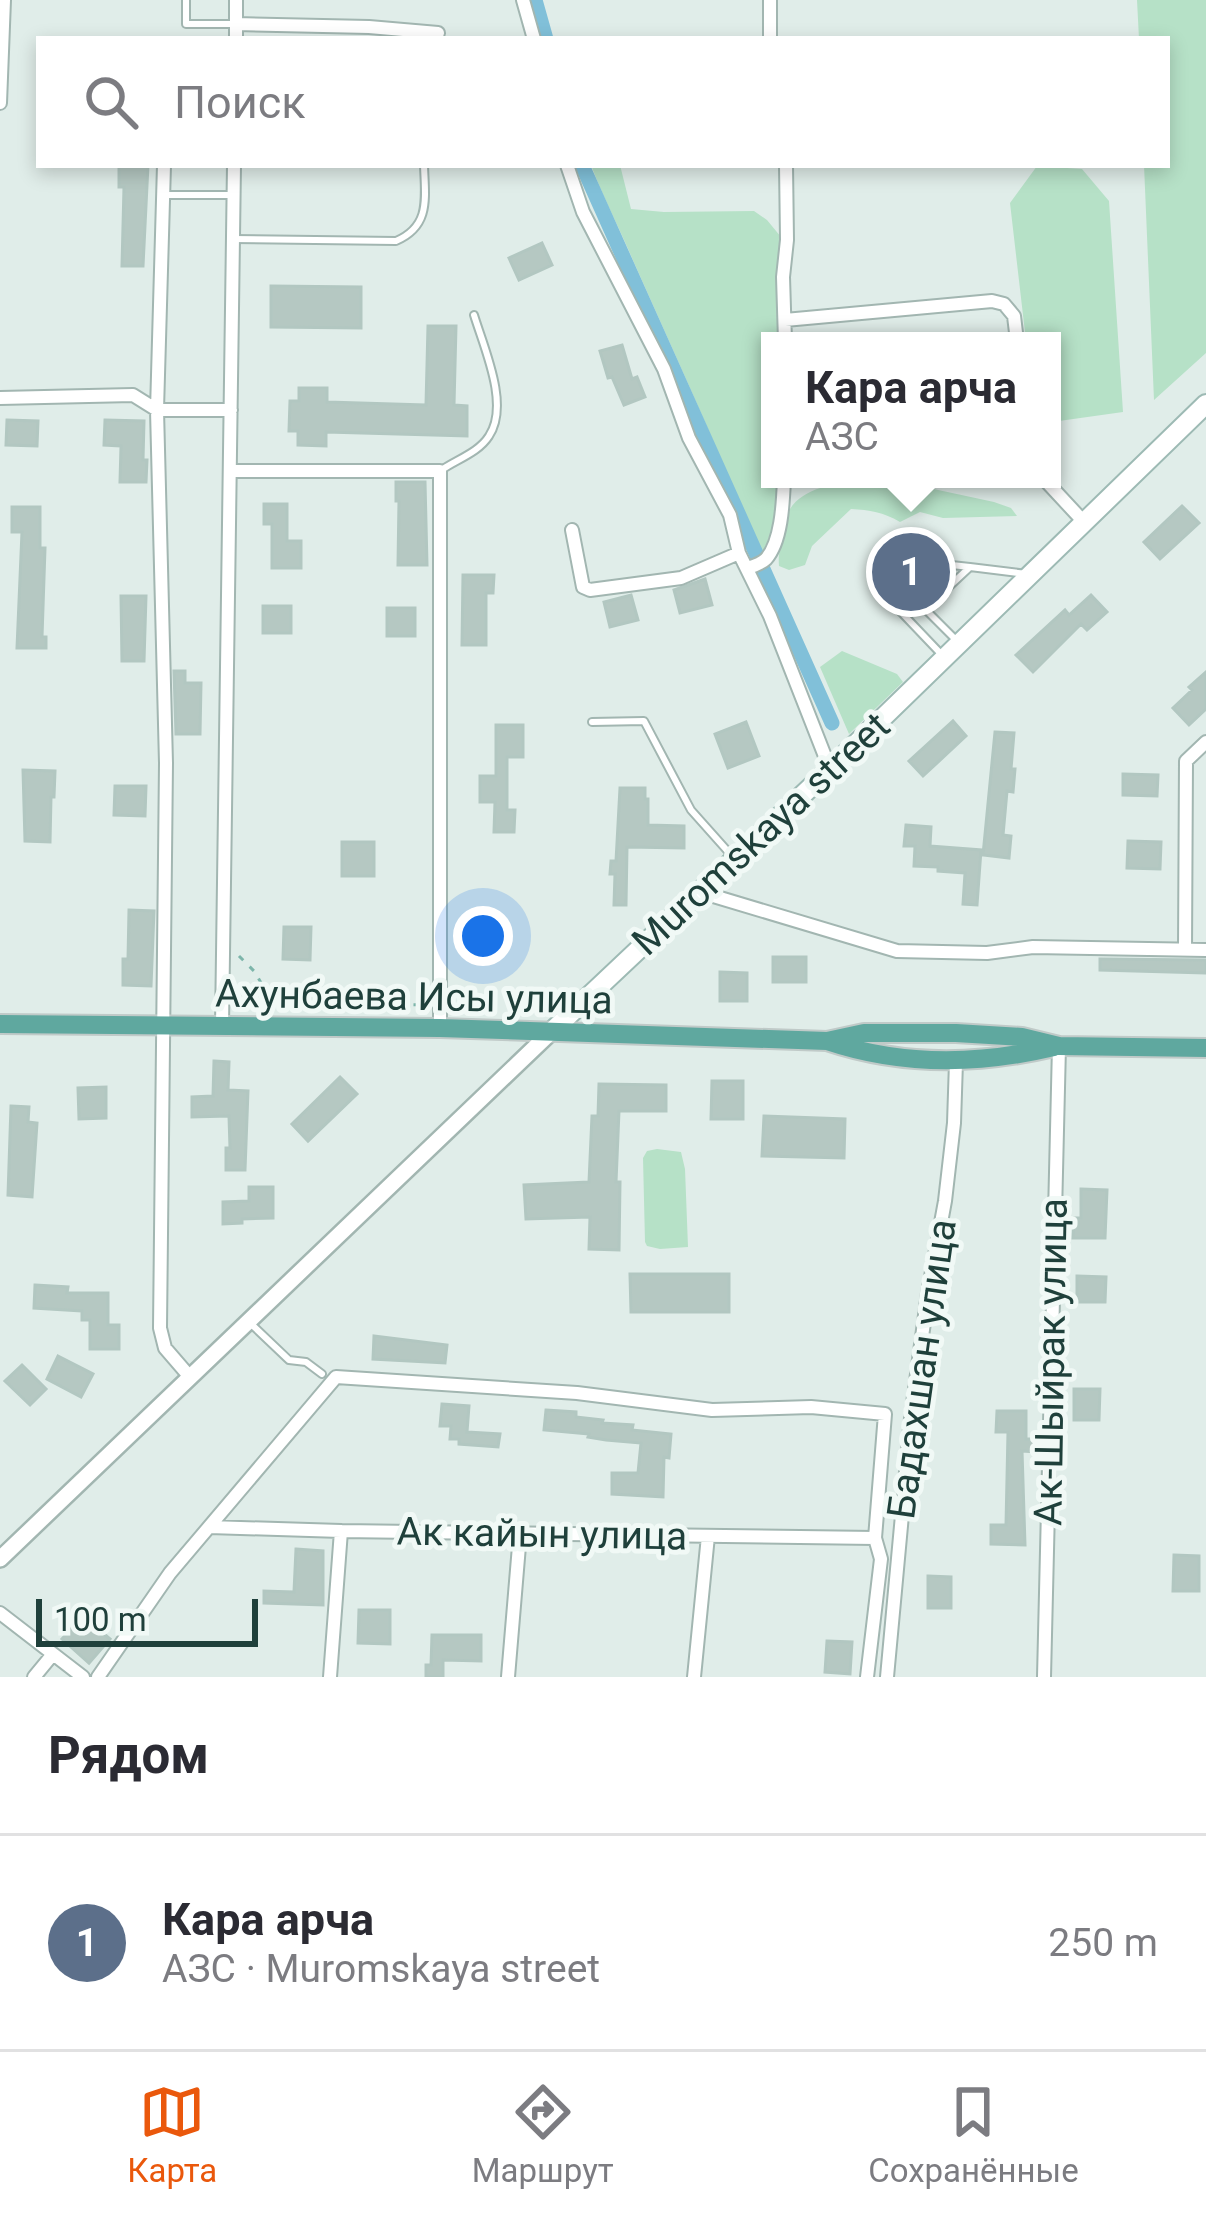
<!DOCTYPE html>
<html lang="ru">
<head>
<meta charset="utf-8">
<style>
	:root { --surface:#fff; --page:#f7f7f7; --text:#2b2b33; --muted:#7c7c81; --line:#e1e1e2; --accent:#ea580c }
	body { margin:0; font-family:Roboto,sans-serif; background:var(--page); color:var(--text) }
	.scale { position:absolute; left:36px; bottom:30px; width:222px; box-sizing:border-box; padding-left:12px; border:6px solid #1f403b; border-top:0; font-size:33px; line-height:42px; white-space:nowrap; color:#1f403b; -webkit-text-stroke:9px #f1f9f6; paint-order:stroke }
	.you { position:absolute; left:483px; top:936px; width:42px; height:42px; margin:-30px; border:9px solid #fff; border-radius:50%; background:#1a73e8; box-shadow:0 0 0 18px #1a73e833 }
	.badge { display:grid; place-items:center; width:78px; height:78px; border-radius:50%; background:var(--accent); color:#fff; font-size:39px; font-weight:700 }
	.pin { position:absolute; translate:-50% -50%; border:6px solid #fff; box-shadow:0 3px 12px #0006 }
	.popup { position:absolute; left:761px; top:332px; width:300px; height:156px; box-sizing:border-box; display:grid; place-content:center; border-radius:0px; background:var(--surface); filter:drop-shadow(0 3px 9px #0005); font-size:39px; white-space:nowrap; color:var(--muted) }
	.popup b { font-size:45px; color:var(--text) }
	.popup::after { content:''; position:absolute; left:50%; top:100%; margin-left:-24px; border:24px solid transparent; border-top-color:var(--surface) }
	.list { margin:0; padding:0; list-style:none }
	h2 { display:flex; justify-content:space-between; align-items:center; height:156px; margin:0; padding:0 48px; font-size:51px }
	h2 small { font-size:39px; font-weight:400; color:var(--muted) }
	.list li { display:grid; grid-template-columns:78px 1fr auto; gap:36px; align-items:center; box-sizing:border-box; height:216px; padding:0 48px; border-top:3px solid var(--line) }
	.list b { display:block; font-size:45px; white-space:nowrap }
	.list p { margin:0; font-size:39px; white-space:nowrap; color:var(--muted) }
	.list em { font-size:39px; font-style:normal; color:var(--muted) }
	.icon { flex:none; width:66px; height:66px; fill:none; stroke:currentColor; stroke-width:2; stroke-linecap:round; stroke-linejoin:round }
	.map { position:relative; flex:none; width:1206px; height:1677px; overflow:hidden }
	.search { position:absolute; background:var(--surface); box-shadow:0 6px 18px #0003; left:36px; right:36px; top:36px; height:132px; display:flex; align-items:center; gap:30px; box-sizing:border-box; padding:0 42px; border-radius:0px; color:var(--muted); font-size:45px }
	.sheet { height:372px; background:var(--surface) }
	nav { display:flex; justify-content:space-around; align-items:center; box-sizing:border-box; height:168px; border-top:3px solid var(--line); background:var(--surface); font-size:33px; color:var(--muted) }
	nav a { display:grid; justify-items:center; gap:6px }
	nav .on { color:var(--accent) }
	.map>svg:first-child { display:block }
</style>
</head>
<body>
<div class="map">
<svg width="1206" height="1677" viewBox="0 0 1206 1677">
	<rect width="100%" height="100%" fill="#e0ede9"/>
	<path fill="#b6e1c7" d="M1137,0H1206V353L1154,400L1144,165H1167V39H1139Z
		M591,165H620L631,209L664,212L754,211L767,220L781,237L776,294L780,341H770V479H779C778,507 774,531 761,555C721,455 676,357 632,258C619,227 603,197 591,165Z
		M1037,166L1082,169L1109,201L1123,412L1052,422V341H1026L1010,203Z
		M859,479H887L994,502L1011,508L1017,516L943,518L920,512L900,522C883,512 870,510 851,509L812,546L805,565L789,570L779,566C778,555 780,548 783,537C785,529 785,517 790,509C803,488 837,483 859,479Z
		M842,651L897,674L903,682L849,734L820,667Z
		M657,1149L681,1152L685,1169L688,1247L660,1249L647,1246L645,1242L643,1158L647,1151Z"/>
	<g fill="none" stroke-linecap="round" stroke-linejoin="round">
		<path stroke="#81c0d9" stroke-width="15" d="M535,0L546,39
			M582,165L832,723"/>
	</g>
	<path fill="#b5c8c2" stroke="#b2c7c1" stroke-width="3" d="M119,165H148L143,266H122L124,187H119Z
		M542,243L552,265L519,280L509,258Z
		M271,286L361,287V328L271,327Z
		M428,326H456L454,405L467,406V436L326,432V446L298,445V431H289L290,401H299V388H327V402L426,405Z
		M622,345L632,379L637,377L645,397L624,405L612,377L608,378L600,351Z
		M7,420L38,421L37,446L6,445Z
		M105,420L144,421L143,460H147L146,482H120L121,446L104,445Z
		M396,482H425L427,565H398L399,501H396Z
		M264,504H287V541H301V568H272V524H264Z
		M1182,506L1199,523L1160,559L1144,542Z
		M12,507H40V548H45L42,637H46V648H17L22,532H12Z
		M463,575H494L493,593H486V645H462Z
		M705,579L712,605L680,613L674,590Z
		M631,595L638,620L610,627L604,602Z
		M1091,595L1107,612L1087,630L1081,624L1033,672L1016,655L1065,610L1069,615Z
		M121,596H146L144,661H122Z
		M263,606H291V633H263Z
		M387,608H415V636H387Z
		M174,671H185V683H201L200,734H176Z
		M1206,672V709L1189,725L1173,708L1192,690L1189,687Z
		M953,721L966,736L923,776L909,761Z
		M746,722L759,756L728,768L715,734Z
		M496,725H523V757H507V810H515L514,832H494L495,802H480V776H496Z
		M995,732L1014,733L1011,769H1015L1013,792L1007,791L1003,835L1011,836L1009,858L983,855Z
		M23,770L55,771L54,797H51L50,842L25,841Z
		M1123,774L1158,775L1157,796L1123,795Z
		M115,786H146L145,816L114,815Z
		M620,788H645V799H648V825L684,826V848L627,847L626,905H614L615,874H610L611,861H616Z
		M906,825L931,827L930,846L981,850L977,905L963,904L965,873L938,871V867L914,866L915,846H904Z
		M1128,841L1161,842L1160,869L1127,868Z
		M342,842H374V876H342Z
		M129,910L154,911L151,986L123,985V959H128Z
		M284,927H311L310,960L283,959Z
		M773,957H806V982H773Z
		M1100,959L1206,960V973L1100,970Z
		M720,972L747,973V1001H720Z
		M214,1061L229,1062L228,1090L248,1091L245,1170H226V1148H230L229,1116L192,1117V1097L213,1096Z
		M340,1077L357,1094L308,1141L292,1124Z
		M712,1081H743V1119H711Z
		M599,1084L666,1085V1111H619L616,1182H620L619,1250L589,1249L590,1217L526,1219L524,1185L589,1182L592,1116H598Z
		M106,1087V1118L79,1119L78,1088Z
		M11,1106L29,1107L28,1122L37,1123L32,1197L8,1195Z
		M764,1116L845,1119L844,1158L762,1156Z
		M249,1187H273V1218L242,1219V1223L223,1224V1202L249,1201Z
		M1081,1189L1107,1190L1105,1238H1073L1074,1218H1081Z
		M630,1274H729V1312H631Z
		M1077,1276L1106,1277L1105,1302H1077Z
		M35,1285L68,1287L67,1293H108V1325H119V1349H90V1320H82V1311L34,1308Z
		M374,1336L447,1345L445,1363L373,1359Z
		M58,1356L93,1374L81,1397L47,1379Z
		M22,1365L46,1389L30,1405L5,1381Z
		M1074,1389H1100L1099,1420H1074Z
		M442,1404L469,1406L467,1432L500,1434L498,1447L459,1444V1439H450L451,1426H440Z
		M546,1410L576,1412V1417L603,1420L602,1423L633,1425L632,1430L671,1434L669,1458L664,1457L663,1497L612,1494V1473H638L641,1443L606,1440L588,1437L589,1434L544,1430Z
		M997,1411H1026V1439H1035V1452L1022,1451L1025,1545L991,1544V1525H1006L1008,1432H996Z
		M296,1549L323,1551V1605L264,1603V1591L294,1592Z
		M1174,1555L1199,1556V1591H1173Z
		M928,1576L951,1577V1608H928Z
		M359,1610H390V1644L358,1643Z
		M83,1616L110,1639L89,1663L62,1639Z
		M432,1635H481V1661L443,1660V1677H426V1665H431Z
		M827,1641L852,1642L850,1674L825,1672Z"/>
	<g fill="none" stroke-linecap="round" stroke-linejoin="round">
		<defs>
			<path id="service" d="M186,0V24H236
				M165,195H230
				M233,239L396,241C431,226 425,198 424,165
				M443,469C458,459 479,452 489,436C510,405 484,348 474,315
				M955,639L925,609L970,567L1027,574
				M942,655L881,591L915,561L970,567
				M592,722L644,721L691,810L732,856
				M249,1322L289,1360L306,1362L322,1374"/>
			<path id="minor" d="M236,0V39
				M523,0L534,39
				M236,24L369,27L438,33
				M770,39V0
				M0,103L4,0
				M164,165L157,410L166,763L160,1328L165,1348L190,1377
				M567,165L583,212L664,369L689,438L730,515L739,553L770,616L830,769
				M785,320L992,301L1004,304L1014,316L1017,341
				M785,341L783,277L787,240L786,165
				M0,398L133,395L157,410H231
				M230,471H440V1028
				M1044,479L1083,521
				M572,530L583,587L590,590L681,578L739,553
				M748,568C754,566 762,563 766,559C782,541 783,501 784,479
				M700,892L897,951L987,953L1033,947L1206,950
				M1185,950L1186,761L1206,742
				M222,1026L234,165
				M209,1527L341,1531L875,1538
				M0,1613L83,1677
				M34,1677L53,1654
				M98,1677L170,1573L336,1377L577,1393L712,1410L811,1407L885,1414L875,1538L881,1559L867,1677
				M330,1677L341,1531
				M508,1677L520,1534
				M694,1677L708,1536
				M887,1677L911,1418L928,1293L945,1201L954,1123L956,1062
				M1044,1677L1059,1046"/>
			<path id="tertiary" d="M0,1559L551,1032"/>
			<path id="secondary" d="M551,1032L830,769L1206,404"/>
			<path id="primary" d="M0,1024L440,1028L827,1041L864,1033H956L1022,1037L1059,1046L1206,1048
				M827,1041C901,1066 978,1065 1054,1047"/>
		</defs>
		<use href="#service" stroke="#a2b6b1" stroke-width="10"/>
		<use href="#minor" stroke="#a2b6b1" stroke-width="16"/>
		<use href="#tertiary" stroke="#a2b6b1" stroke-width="20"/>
		<use href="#secondary" stroke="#9dbab4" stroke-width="22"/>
		<use href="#primary" stroke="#c0cac8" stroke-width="22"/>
		<path stroke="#7db5aa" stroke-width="3" stroke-dasharray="6 9" stroke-linecap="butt" d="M239,956L254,971L272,1001
			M234,998L250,1002L427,1005"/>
		<use href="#service" stroke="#fff" stroke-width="6"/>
		<use href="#minor" stroke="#fff" stroke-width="12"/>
		<use href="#tertiary" stroke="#fff" stroke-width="15"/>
		<use href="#secondary" stroke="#fff" stroke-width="18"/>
		<use href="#primary" stroke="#5fa89f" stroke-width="18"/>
	</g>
	<g text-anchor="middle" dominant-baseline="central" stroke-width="10" stroke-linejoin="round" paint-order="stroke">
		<g font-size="39" fill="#1f403b" stroke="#f1f9f6">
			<text transform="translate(761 834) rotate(-43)">Muromskaya street</text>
			<text transform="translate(414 997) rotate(1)">Ахунбаева Исы улица</text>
			<text transform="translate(1051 1362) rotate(-89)">Ак-Шыйрак улица</text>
			<text transform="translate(922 1369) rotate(-82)">Бадахшан улица</text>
			<text transform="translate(542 1534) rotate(1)">Ак кайын улица</text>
		</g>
	</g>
</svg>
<div class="scale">100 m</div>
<div class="you"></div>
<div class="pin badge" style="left:911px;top:572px;background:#5c6f8a">1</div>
<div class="popup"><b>Кара арча</b>АЗС</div>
<div class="search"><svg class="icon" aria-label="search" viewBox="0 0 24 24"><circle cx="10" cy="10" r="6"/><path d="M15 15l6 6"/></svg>Поиск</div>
</div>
<section class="sheet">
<h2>Рядом<small></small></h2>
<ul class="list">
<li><span class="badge" style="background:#5c6f8a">1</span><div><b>Кара арча</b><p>АЗС · Muromskaya street</p></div><em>250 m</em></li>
</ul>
</section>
<nav>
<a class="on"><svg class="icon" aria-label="map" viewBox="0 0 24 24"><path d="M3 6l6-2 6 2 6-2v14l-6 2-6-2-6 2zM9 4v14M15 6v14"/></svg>Карта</a>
<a><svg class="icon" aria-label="directions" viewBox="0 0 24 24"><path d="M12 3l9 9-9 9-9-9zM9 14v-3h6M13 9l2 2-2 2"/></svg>Маршрут</a>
<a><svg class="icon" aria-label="saved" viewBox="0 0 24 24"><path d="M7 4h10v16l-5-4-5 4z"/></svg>Сохранённые</a>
</nav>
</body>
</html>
